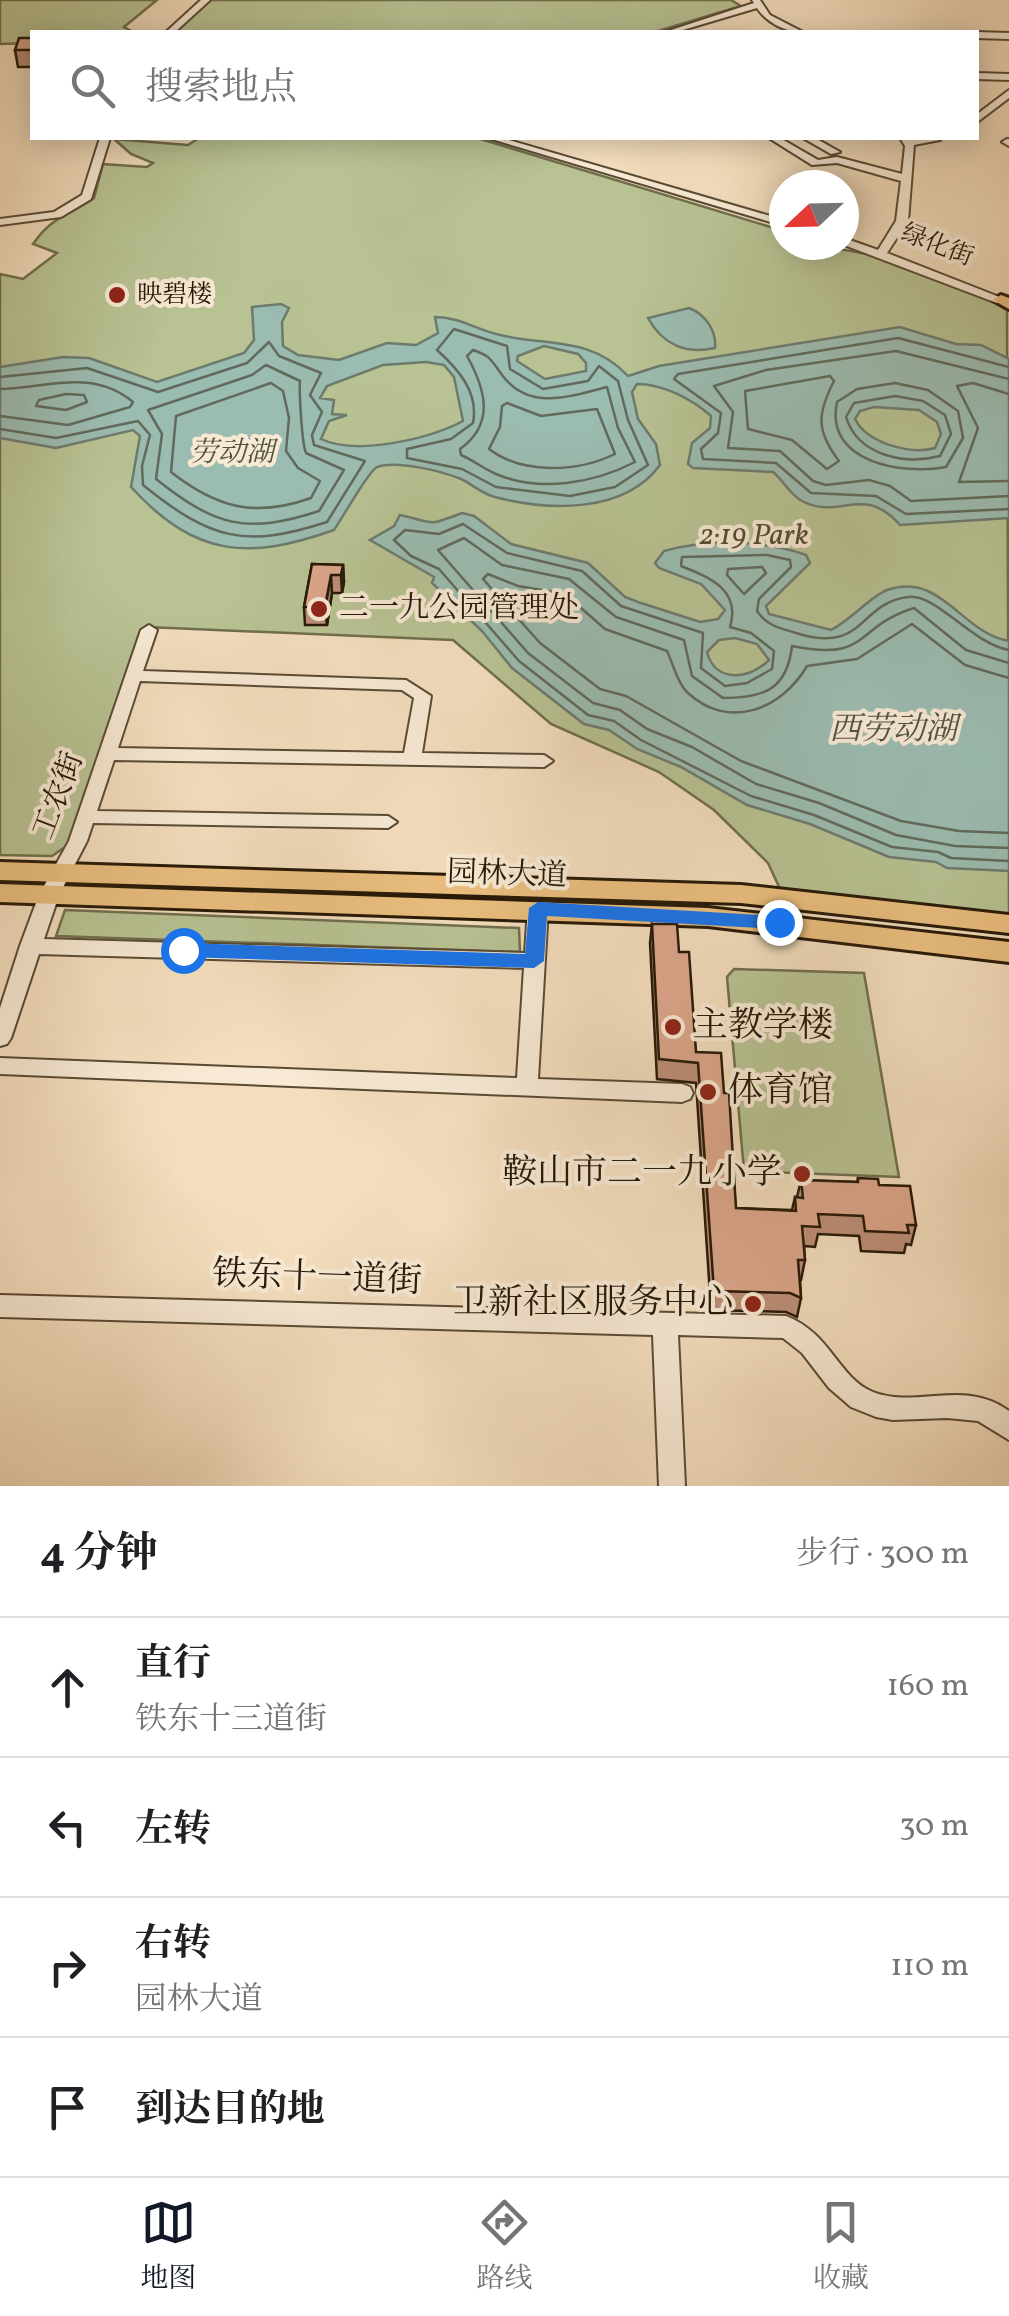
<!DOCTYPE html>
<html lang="zh">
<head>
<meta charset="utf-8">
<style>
	:root { --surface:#fff; --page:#f2f2f2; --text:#202124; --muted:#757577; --line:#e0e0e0; --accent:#111827 }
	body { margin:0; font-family:Vollkorn,"Noto Serif SC",serif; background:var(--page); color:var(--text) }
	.compass { position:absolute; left:769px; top:170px; width:90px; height:90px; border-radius:50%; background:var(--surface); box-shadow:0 5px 25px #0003; rotate:248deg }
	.stop { position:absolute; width:30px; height:30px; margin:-22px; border:8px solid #1a73e8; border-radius:50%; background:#fff }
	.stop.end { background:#1a73e8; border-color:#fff; box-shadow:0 2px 10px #0008 }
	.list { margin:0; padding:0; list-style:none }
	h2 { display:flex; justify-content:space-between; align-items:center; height:130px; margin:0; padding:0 40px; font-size:42px }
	h2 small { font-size:32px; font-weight:400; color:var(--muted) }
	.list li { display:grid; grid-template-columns:65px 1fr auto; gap:30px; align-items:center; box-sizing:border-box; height:140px; padding:0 40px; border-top:2px solid var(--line) }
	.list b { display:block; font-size:38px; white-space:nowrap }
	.list p { margin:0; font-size:32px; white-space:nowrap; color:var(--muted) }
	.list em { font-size:32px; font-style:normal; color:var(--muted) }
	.icon { flex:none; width:55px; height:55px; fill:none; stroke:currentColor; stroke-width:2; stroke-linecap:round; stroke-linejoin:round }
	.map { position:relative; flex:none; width:1009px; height:1486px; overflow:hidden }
	.search { position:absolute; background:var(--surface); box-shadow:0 5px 25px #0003; left:30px; right:30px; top:30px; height:110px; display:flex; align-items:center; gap:25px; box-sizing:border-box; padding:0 35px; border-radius:0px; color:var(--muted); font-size:38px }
	.sheet { height:690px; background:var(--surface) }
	nav { display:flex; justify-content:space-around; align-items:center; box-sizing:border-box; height:140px; border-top:2px solid var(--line); background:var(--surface); font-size:28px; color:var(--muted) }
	nav a { display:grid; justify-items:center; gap:5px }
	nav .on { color:var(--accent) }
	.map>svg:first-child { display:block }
</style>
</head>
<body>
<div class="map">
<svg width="1009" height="1486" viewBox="0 0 1009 1486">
	<rect width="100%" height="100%" fill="#f3ddbd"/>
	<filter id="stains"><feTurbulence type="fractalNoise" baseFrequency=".002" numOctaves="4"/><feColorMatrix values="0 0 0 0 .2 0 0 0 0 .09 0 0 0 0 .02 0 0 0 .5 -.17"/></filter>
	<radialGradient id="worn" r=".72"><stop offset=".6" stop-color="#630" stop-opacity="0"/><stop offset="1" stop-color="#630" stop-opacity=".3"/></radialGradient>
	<path fill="#b8c293" stroke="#706e4d" stroke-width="2.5" d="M0,0H157L124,27L133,32H32V43L0,44Z
		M211,0H731L741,6L655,32H174Z
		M199,138H477L784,231V245C861,245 941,270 1007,310L1009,914L781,891L768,863L714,810L659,772L551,724L453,640L147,627L71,843L52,856L0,855V274L23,279L57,253L33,244C52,216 67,217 94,198L103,164L147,167L153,163L131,154L114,139L188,145Z
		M65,910L519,928L520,952L56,936Z
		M734,969L864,973L899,1177L744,1171L727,977Z"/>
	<path fill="#9bbcb1" stroke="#6d7b6d" stroke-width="2.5" fill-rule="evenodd" d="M281,304L289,308L282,322L283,346L298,355L339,360L387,343L416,345L438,333L435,317C458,317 474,328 496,334C545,347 590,335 628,376L659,366L900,327L956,344L981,345L1009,359V518L900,525C863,483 840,521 802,501C790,495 784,481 773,472L693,468L688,464L692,443L710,428L711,416C692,399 663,384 637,384L632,392L638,419L656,444L660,465C624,514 548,511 495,497C482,494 472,484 461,479C441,471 397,460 377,467C369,470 342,519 334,530C249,560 196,558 131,487L140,436L133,430L56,448L0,438V367L63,357L89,358L157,382L244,353L254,340L252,307ZM544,346L578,354L586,363V371L545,379L517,361L518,356ZM426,362L444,365L454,377L463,421C429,439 356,456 321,439L329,421L347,415L332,414L334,400L320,398L327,386L383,365ZM874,407L919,410L937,422L941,434L935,448C910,455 867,443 855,419L860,411Z
		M689,308C705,314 717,331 715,348C686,355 662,344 648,318Z
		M462,513L474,516L511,544L588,563L625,597L638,602L700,622L718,619L725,610L701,584L659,568L655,563L664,551C707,539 764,540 806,555L810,563L766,606L769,614L831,630C851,620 871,596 887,590C941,571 961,633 1009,641V871L947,868L936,862L889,857L810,824L747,805L681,767L637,749L609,730L584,724L512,668L482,631L432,583L434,577L370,540L394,526L400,515C434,522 424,528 462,513ZM735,638L757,644L769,660C749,680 715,683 707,652L719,640Z"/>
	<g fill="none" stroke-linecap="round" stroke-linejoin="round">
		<path stroke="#616a5c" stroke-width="2.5" d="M454,329L507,346L510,369L543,389L588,381L599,366L618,381L628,420L648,465L615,487L570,496L496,487L462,469L407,458V449L451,439L473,423C479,392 458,369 437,350Z
			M473,350C491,356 491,360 502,375C530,412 570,396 607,387L618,428L635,462C594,483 540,493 496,474C484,469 473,460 461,455L460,449C495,424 486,390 467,356Z
			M266,365L300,381C299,392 302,445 306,453L344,470L319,511C246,535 215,526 156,479L162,434L148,410L252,375Z
			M1009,367L898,338L678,374L674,379L721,413L718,433L701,449L703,459L776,463L811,493L876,496L906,514L1009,509
			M830,376L834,381C817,414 816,431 839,461L827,469L792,440L748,429L745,391Z
			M0,377L87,368L158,392L247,363L269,342L279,356L321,373L310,395L322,412L312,435L314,445L365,461L327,522C244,549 210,539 143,485L142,466L150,435L138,421L56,438L0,429
			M1009,379L896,351L766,370L714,386L733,412L728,448L780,451L813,481L826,485L869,480L890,486L911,501L1009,496
			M271,383L283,391L289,418L286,451L298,468L320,481L311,498C255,518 217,508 171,472L176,416Z
			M895,383L928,390L958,411L963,438L946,467C903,475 824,463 837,402L857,389Z
			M0,389C48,388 92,368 133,402L130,407L68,425L0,416
			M66,394L84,395L87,402L66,410L36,406L39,400Z
			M1009,394L973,383L957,386L978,428L959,482L1009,481
			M895,396L923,401L945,415L951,434L940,456C905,465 858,456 846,417L854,403Z
			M507,403L541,416L597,409L615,454C578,472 523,475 489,449L500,427L502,406Z
			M762,567L766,573L744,594L727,575L728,569Z
			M1009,650C971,643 936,593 908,597C858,603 865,655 796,633C780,628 767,626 757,611L759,599L791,567L790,560L767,555L682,557L681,566C711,578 741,590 730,627L751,633L774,651L772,669L747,683L725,686L701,668L703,633L621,606L582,571L507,553L463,524L439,534L405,530L394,540L411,556L439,569L519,661L588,715L614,721L641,740L751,796L814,815L892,847L938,852L951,858L1009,861
			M1009,663L966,650L914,608C853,627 871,662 792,646C787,689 765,698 723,698L692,676L684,640L616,617L569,579L502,565L464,538L438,550L528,653L593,703L620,710L647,729L692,747L756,784L819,803L896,835L955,846L1009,848
			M1009,678L965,665L912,624L857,659L807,666C782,709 729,731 688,693C678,684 673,664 667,651L605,629L565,594L518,586L488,574L483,579L540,643L600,689L626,696L741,761L901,821L959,831L1009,833"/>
		<defs>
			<path id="minor" d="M201,0H210L175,32H166Z
				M752,0H760L770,15L803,32C786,33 766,22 757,8L676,32H665L754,3Z
				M975,32H976L1009,33V39L976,38Z
				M976,73L1009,74V80L976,79Z
				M1009,90V98L976,123V115Z
				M100,138H110L91,199L61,217L0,225V219L54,212L82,195Z
				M488,138H502L784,220V226Z
				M769,138H780L818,160L837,157L902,174L905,146L900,138H941L940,140L914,145L908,221L887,253L1007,300L997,303L844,245V238L878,250L896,221L901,181L837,163L812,165Z
				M803,138H815L840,152L831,154Z
				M1007,139H1009V146L1002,142Z
				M149,625L157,630L143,671L406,680L431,696L422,753L544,755L553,761L544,767L114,760L97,811L388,816L397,822L388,828L93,823L87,841L59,895L44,939L525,953L528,908L531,903H545L548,908L538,1079L682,1084L690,1087L693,1093L690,1099L682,1102L0,1074V1058L517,1078L524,968L39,954L11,1038L7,1044L0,1046V1008L20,946L39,895L69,841L141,630ZM140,681L402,690L414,698L404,753L118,748Z
				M0,1295L786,1316C831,1333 838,1378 873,1392C917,1409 964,1378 1009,1411V1440L978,1421L947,1418L893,1420L876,1417L851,1407L829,1388L802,1353L783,1338L678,1335L685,1486H659L653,1335L0,1317Z"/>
			<path id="major" d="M1001,295L1009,298V309L993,300Z
				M0,862L741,885L1009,915V933L741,903L0,880Z
				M0,884L708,908L1009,942V962L708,926L0,902Z"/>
		</defs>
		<use href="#minor" stroke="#5a4a34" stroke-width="4"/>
		<use href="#major" stroke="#271907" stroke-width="6"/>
		<use href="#minor" fill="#f7e9d4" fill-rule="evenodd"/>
		<use href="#major" fill="#eabe7e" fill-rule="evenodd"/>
	</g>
	<path fill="#bc8e77" stroke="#271907" stroke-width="2.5" d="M32,38V67H18L15,50Z
		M312,564L343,565L344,582L342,593H332L327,625H305L304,607Z
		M652,924L679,952L696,1052L724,1093L736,1208L792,1210L795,1197H797L801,1180L857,1182L858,1178L879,1185L916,1225L911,1245L906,1244L904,1253L861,1251L859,1236L818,1234L815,1247L804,1246L805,1260L801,1280H800L801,1298L797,1317L786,1312L711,1310L696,1083L657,1079L650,943Z"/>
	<path fill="#997461" stroke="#271907" stroke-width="2.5" d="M343,565L344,582L342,593L341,575Z
		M331,575L332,593L327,625L325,607Z"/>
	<path fill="#dba58a" stroke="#271907" stroke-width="2.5" d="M19,38H32V50H15Z
		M312,564L343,565L341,575H331L325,607H304Z
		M652,924H677L679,952H689L696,1052L721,1053L724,1093H729L736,1208L796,1211L795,1197L803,1198L801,1180L858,1182V1178L878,1179L879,1185L910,1186L916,1225H907L909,1233L865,1231L863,1216L818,1214L820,1227L802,1226L805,1260H798L801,1298L790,1293L714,1291L698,1063L659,1059Z"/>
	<path fill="#1a73e8" d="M538,902L779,916L788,922L779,929L547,916L544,961L534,968L183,957L173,950L183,943L525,954L529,908Z"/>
	<g fill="#8f2418" stroke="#f7e9d4" stroke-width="4">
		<circle cx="117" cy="295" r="10"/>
		<circle cx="319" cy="609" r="10"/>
		<circle cx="673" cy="1027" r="10"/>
		<circle cx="708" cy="1092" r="10"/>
		<circle cx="802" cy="1174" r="10"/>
		<circle cx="753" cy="1304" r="10"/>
	</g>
	<g text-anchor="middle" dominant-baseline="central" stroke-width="8" stroke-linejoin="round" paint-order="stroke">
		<g font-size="25" fill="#271907" stroke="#f7e9d4">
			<text transform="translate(937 246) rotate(21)">绿化街</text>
		</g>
		<g font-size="25" fill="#271907" stroke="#f7e9d4" text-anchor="start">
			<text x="137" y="295">映碧楼</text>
		</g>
		<g font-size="28" font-style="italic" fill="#505242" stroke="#f7e9d4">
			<text x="232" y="453">劳动湖</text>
		</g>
		<g font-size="30" font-style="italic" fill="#524c31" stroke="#f7e9d4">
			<text x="754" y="536">2·19 Park</text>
		</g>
		<g font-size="30" fill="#271907" stroke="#f7e9d4" text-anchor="start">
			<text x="339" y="609">二一九公园管理处</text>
		</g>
		<g font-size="30" fill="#271907" stroke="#f7e9d4">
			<text transform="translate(59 796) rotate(-69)">工农街</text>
			<text transform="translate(507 875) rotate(2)">园林大道</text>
		</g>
		<g font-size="32" font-style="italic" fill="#505242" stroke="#f7e9d4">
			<text x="893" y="731">西劳动湖</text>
		</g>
		<g font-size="35" fill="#271907" stroke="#f7e9d4" text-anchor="start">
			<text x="693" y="1027">主教学楼</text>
			<text x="728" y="1092">体育馆</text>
			<text x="782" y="1174" text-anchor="end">鞍山市二一九小学</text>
			<text x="733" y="1304" text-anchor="end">卫新社区服务中心</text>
		</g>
		<g font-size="35" fill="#271907" stroke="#f7e9d4">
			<text transform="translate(317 1279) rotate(2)">铁东十一道街</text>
		</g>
	</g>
	<rect width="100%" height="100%" filter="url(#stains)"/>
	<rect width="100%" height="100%" fill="url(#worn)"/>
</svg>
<svg class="compass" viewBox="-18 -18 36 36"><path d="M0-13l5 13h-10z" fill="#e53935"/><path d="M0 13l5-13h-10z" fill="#757577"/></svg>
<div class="stop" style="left:183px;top:950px"></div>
<div class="stop end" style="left:779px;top:922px"></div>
<div class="search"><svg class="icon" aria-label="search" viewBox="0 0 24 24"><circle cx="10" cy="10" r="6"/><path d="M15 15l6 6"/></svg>搜索地点</div>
</div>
<section class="sheet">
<h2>4 分钟<small>步行 · 300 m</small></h2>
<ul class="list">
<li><svg class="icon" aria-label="ahead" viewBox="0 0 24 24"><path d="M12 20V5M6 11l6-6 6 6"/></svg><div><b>直行</b><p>铁东十三道街</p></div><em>160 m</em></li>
<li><svg class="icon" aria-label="left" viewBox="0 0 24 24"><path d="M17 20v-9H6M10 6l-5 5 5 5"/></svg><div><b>左转</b></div><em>30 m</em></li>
<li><svg class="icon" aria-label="right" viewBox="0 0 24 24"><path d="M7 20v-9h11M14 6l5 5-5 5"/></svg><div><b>右转</b><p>园林大道</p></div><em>110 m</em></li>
<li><svg class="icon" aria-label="arrive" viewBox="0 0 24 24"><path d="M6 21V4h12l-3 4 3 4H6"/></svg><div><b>到达目的地</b></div></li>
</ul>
</section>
<nav>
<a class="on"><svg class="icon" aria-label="map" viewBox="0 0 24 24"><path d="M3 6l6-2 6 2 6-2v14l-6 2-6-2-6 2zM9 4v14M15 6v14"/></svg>地图</a>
<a><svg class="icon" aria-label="directions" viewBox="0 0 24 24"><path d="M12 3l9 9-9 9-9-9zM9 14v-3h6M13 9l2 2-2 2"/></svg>路线</a>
<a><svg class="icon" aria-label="saved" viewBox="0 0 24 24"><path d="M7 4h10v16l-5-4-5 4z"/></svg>收藏</a>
</nav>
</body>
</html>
